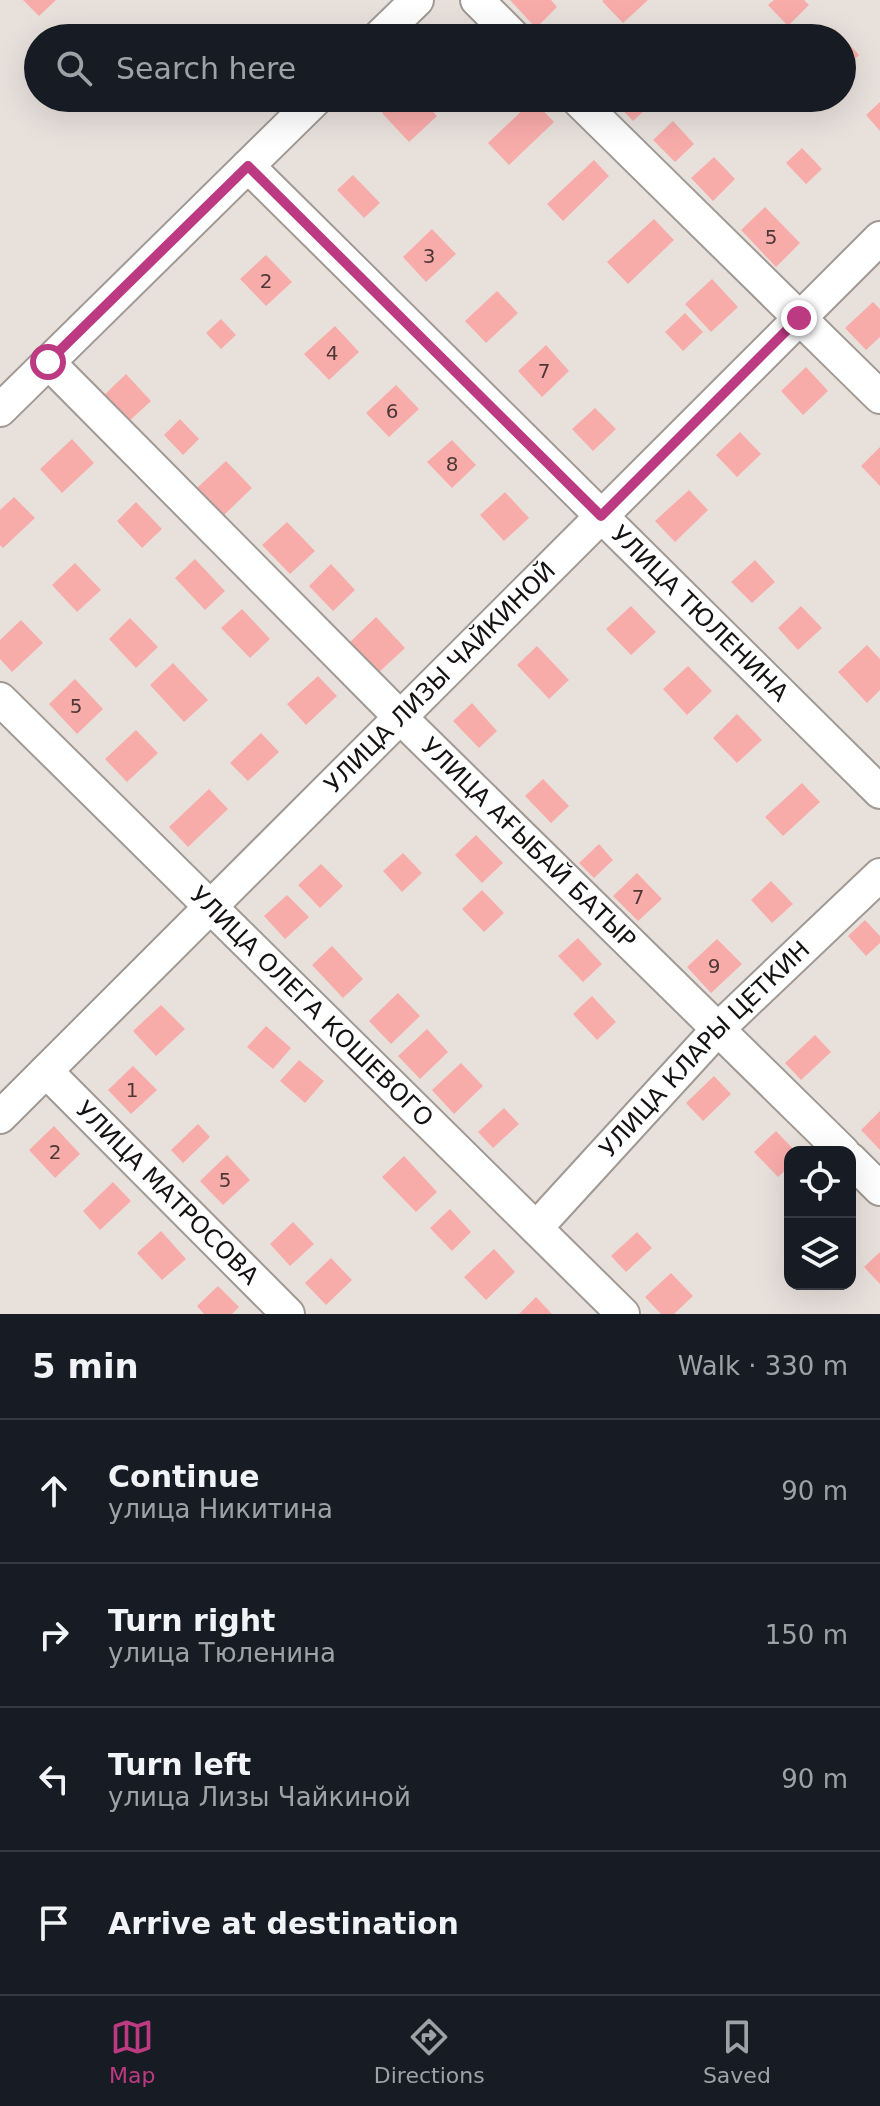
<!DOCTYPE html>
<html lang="en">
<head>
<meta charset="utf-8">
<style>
	:root { --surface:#171b24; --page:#20242c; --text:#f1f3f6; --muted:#9ea1a6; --line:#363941; --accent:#bc3a82 }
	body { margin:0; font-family:"DejaVu Sans",sans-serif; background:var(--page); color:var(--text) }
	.controls { position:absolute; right:24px; bottom:24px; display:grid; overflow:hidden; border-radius:16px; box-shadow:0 8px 32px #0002 }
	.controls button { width:72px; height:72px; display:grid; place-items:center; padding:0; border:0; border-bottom:2px solid var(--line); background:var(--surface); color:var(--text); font:40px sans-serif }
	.stop { position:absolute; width:24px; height:24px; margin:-18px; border:6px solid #bc3a82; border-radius:50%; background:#fff }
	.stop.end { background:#bc3a82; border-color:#fff; box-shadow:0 2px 8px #0008 }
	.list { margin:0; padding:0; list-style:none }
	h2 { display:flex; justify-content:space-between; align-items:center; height:104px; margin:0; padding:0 32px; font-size:34px }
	h2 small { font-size:26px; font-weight:400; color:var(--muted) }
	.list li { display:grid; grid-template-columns:52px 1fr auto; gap:24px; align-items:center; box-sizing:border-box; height:144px; padding:0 32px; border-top:2px solid var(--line) }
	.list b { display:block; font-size:30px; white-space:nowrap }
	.list p { margin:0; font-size:26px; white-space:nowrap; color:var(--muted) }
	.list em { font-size:26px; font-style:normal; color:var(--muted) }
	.icon { flex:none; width:44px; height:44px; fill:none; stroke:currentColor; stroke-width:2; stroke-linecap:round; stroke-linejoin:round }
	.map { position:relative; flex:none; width:880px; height:1314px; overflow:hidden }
	.search { position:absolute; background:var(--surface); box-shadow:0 8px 32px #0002; left:24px; right:24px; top:24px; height:88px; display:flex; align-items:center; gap:20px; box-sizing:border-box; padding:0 28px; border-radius:44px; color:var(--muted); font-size:30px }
	.sheet { height:680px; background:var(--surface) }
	nav { display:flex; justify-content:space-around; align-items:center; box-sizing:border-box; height:112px; border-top:2px solid var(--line); background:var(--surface); font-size:22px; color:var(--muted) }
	nav a { display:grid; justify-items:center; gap:4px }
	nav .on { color:var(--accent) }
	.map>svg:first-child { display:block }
</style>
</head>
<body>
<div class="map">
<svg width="880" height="1314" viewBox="0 0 880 1314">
	<rect width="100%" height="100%" fill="#e8e0db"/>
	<path fill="#f8acaa" d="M23,0H56L39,16Z
		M510,0H551L557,7L536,28Z
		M604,0H648L623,23L602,1Z
		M774,0H804L809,5L788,26L768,5Z
		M835,29L859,55L842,72V38H825Z
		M397,98H420L437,116L409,142L382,113Z
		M617,98H658L633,121L614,101Z
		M533,100L554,122L509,165L488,143Z
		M880,102V131L866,115Z
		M673,121L694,144L675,162L653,140Z
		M802,148L822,169L806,184L786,163Z
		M714,157L735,179L713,201L691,178Z
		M594,160L609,176L563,221L547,204Z
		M353,175L380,203L364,218L337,190Z
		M765,207L800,243L776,267L741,230Z
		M654,219L674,240L628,284L607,262Z
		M432,229L456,254L426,282L403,257Z
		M266,255L292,282L266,306L240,279Z
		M712,279L738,307L711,332L685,304Z
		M497,291L518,313L486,343L465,321Z
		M873,302L880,309V337L866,350L845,328Z
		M685,313L703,332L683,351L665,332Z
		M221,319L236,335L221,349L206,333Z
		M335,326L359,352L329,380L304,354Z
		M546,345L569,371L542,397L518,371Z
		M806,367L828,391L803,415L781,391Z
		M126,374L151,401L126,424L101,398Z
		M396,385L419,409L389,437L366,413Z
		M595,408L616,429L593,451L572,429Z
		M180,419L199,439L183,455L164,435Z
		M740,432L761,454L737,477L716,455Z
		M72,439L94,463L62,493L40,469Z
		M452,440L476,465L452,488L427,462Z
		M880,447V486L861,466Z
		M226,461L252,488L223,516L197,488Z
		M689,490L708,510L675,542L655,521Z
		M505,492L529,518L504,541L480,515Z
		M14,497L35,518L3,548L0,545V510Z
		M136,502L162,529L142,548L117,521Z
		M287,522L315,551L290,574L262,545Z
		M195,559L225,591L205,610L175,578Z
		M755,560L775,582L752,603L731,582Z
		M75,563L101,590L77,612L52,585Z
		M331,564L355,590L333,611L309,586Z
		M631,606L656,632L631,655L606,629Z
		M801,606L822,628L798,650L778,628Z
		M242,609L270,639L250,658L221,628Z
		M376,617L405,648L377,674L348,644Z
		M130,618L158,647L136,668L109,639Z
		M21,620L43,643L12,672L0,659V640Z
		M867,645L880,659V690L867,703L838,672Z
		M537,646L569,680L549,699L517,665Z
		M173,663L208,700L184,722L150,685Z
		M688,666L712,691L687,715L663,689Z
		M318,676L337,696L306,725L287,704Z
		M75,679L103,709L77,734L49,704Z
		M472,703L497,731L479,748L453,721Z
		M737,714L762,740L737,763L713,738Z
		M136,730L158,753L127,782L105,759Z
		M261,733L279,752L248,781L230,763Z
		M543,779L569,806L551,823L525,796Z
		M802,783L820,802L783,836L765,817Z
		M209,789L228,809L188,847L169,827Z
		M476,835L503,863L482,883L455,855Z
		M599,844L613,860L594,878L579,863Z
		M403,853L422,873L402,892L383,871Z
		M321,864L343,886L320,908L298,885Z
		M637,873L662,899L638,921L613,896Z
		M771,881L793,904L772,923L751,900Z
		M482,890L504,913L484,932L462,909Z
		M287,895L309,917L285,939L264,916Z
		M865,920L880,936V943L866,956L848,936Z
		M578,938L602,964L583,982L558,956Z
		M717,939L742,964L711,993L687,967Z
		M332,946L363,979L343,998L312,965Z
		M398,993L420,1016L391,1044L369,1021Z
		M592,996L616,1022L597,1040L573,1014Z
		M161,1005L185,1029L156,1056L133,1031Z
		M266,1026L291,1048L273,1069L247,1047Z
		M427,1029L448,1052L420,1079L398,1056Z
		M815,1035L831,1052L801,1080L785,1063Z
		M299,1060L324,1081L305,1103L280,1081Z
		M461,1063L483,1086L454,1114L432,1090Z
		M133,1066L157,1090L131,1114L108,1090Z
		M714,1076L731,1094L703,1121L686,1103Z
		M504,1108L519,1124L493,1148L478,1132Z
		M880,1111V1150L861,1130Z
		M198,1124L210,1137L183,1163L171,1150Z
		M54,1126L80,1154L55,1178L29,1150Z
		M776,1131L796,1152H790V1166L778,1177L754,1152Z
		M227,1155L250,1180L223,1205L200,1181Z
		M404,1156L437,1192L416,1212L382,1177Z
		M113,1182L131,1201L100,1230L83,1211Z
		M450,1209L471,1232L452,1251L430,1228Z
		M293,1222L314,1244L290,1266L270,1244Z
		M161,1231L186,1259L162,1280L137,1253Z
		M637,1232L652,1248L626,1272L611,1256Z
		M494,1249L515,1272L486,1300L464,1277Z
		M880,1252V1284L864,1267Z
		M331,1258L352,1280L326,1305L305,1283Z
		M671,1273L693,1296L674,1314H661L645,1297Z
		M218,1286L239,1307L232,1314H204L197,1306Z
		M536,1297L552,1314H519Z"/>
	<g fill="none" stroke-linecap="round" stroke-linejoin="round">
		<defs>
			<g id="minor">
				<path d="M477,0L515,38"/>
				<path d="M378,38L417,0"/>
				<path d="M576,98L880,397"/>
				<path id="s1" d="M248,166L880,792"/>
				<path id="s2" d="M48,362L400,717L843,1152"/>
				<path d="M0,410L317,98"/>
				<path id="s3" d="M0,699L623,1314"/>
				<path id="s4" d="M46,1071L288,1314"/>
				<path id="s5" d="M0,1117L880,238"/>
				<path d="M850,1159L880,1189"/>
				<path id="s6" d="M536,1228L718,1029L880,875"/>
			</g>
		</defs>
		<use href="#minor" stroke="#a09994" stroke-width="36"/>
		<use href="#minor" stroke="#fff" stroke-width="32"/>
	</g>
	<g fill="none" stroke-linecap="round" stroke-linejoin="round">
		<path stroke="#bc3a82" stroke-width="10" d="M48,362L248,166L601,516L799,318"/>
	</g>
	<g text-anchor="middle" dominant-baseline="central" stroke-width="6" stroke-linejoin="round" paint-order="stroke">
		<g font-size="20" fill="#4e3837">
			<text x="771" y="237">5</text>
			<text x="429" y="256">3</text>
			<text x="266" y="281">2</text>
			<text x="332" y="353">4</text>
			<text x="544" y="371">7</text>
			<text x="392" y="411">6</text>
			<text x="452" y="464">8</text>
			<text x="76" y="706">5</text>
			<text x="638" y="897">7</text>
			<text x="714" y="966">9</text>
			<text x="132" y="1090">1</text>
			<text x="55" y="1152">2</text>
			<text x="225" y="1180">5</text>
		</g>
		<g font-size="24" fill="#151211" stroke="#f5ede9">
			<text stroke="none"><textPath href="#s1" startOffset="636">УЛИЦА ТЮЛЕНИНА</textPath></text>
			<text stroke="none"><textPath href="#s5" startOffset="622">УЛИЦА ЛИЗЫ ЧАЙКИНОЙ</textPath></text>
			<text stroke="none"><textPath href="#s2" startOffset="680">УЛИЦА АҒЫБАЙ БАТЫР</textPath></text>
			<text stroke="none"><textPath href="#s3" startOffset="438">УЛИЦА ОЛЕГА КОШЕВОГО</textPath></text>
			<text stroke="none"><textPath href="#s6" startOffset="246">УЛИЦА КЛАРЫ ЦЕТКИН</textPath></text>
			<text stroke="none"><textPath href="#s4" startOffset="172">УЛИЦА МАТРОСОВА</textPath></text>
		</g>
	</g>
</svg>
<div class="controls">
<button><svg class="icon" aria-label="locate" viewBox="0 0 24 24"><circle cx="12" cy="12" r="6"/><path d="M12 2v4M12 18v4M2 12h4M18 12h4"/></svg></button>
<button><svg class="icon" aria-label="layers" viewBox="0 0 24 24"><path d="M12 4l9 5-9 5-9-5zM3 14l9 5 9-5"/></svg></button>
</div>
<div class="stop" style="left:48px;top:362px"></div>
<div class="stop end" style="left:799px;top:318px"></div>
<div class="search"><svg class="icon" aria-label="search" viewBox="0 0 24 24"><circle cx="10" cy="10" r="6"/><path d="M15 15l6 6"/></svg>Search here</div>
</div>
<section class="sheet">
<h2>5 min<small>Walk · 330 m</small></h2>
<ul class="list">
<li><svg class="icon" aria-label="ahead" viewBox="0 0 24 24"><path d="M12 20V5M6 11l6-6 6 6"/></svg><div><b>Continue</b><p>улица Никитина</p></div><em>90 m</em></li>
<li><svg class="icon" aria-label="right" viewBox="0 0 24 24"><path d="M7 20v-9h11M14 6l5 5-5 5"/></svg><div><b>Turn right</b><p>улица Тюленина</p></div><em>150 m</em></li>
<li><svg class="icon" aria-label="left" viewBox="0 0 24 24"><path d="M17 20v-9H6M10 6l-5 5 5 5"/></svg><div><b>Turn left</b><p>улица Лизы Чайкиной</p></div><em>90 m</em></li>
<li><svg class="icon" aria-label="arrive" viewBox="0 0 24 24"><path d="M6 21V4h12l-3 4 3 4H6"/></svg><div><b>Arrive at destination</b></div></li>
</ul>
</section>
<nav>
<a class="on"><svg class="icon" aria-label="map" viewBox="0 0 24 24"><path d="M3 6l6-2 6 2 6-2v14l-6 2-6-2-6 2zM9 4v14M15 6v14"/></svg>Map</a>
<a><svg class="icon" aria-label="directions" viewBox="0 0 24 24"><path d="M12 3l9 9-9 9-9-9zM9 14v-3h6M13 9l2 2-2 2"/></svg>Directions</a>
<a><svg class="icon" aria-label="saved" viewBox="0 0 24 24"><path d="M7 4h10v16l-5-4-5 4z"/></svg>Saved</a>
</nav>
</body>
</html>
